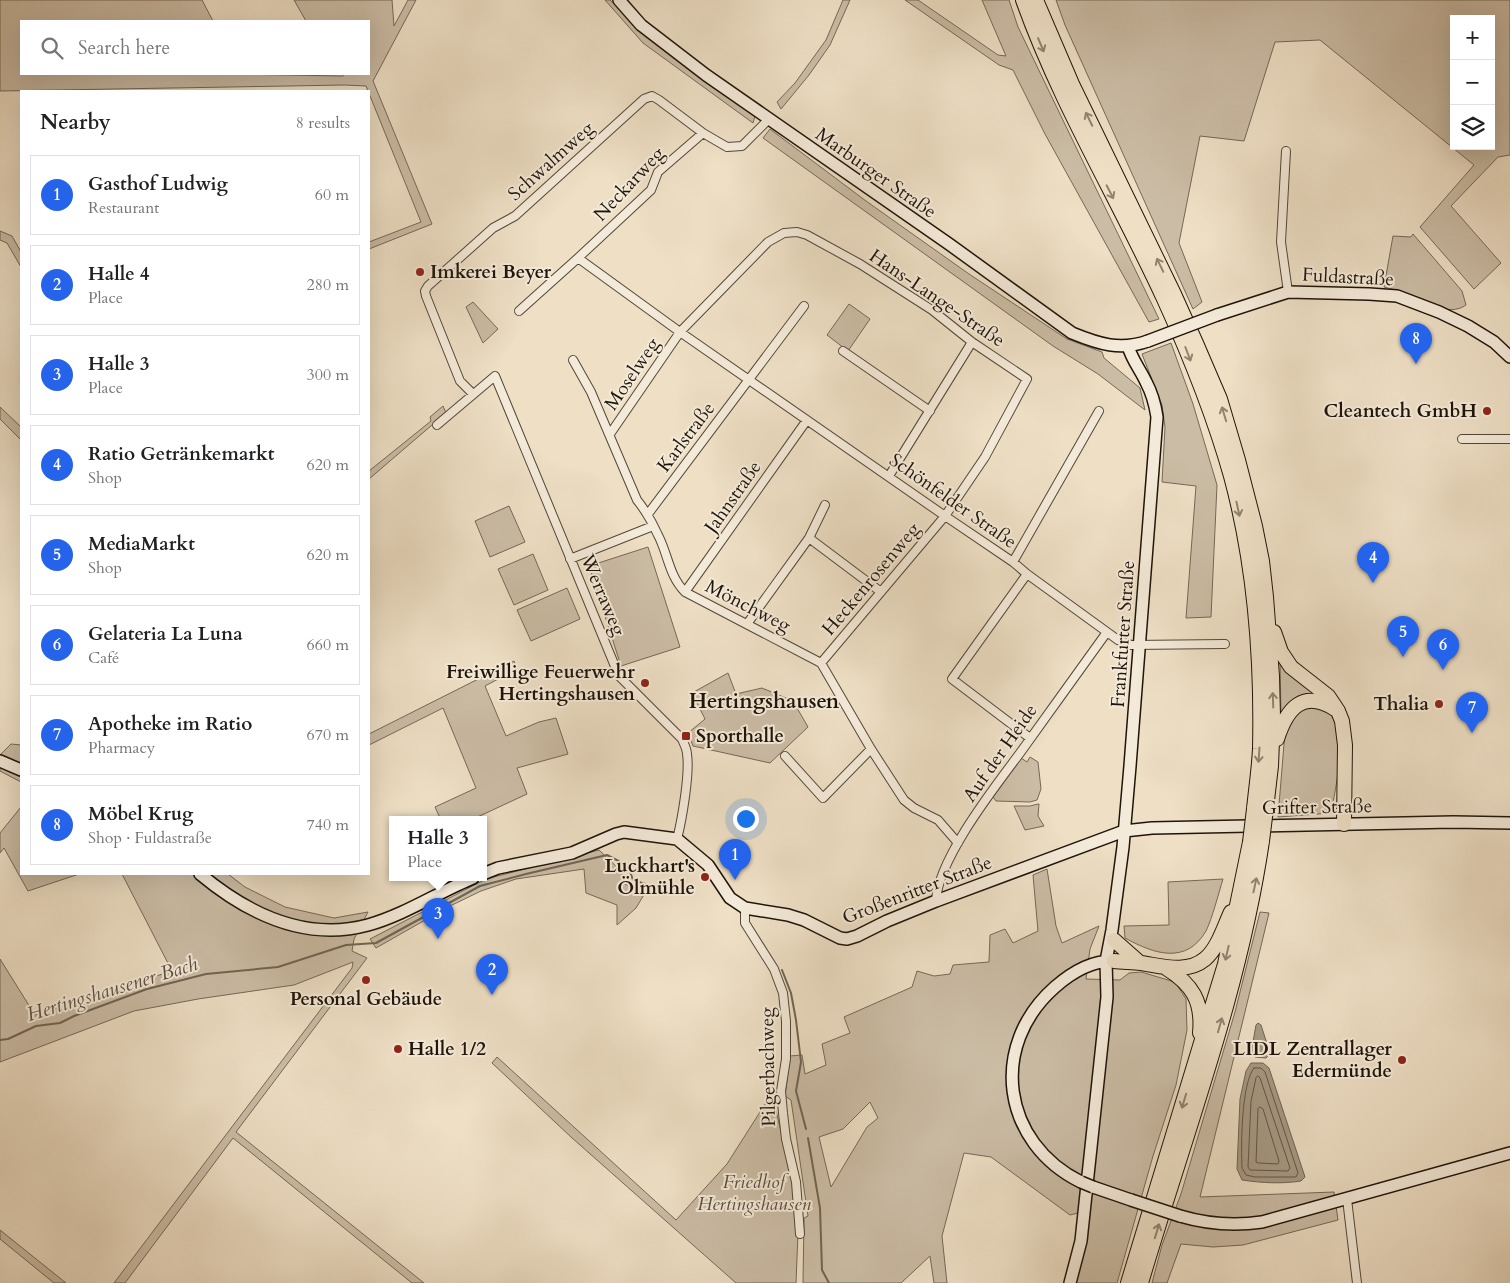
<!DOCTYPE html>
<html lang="en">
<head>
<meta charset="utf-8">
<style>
	:root { --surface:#fff; --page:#f2f2f2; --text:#202124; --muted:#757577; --line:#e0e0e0; --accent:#2563eb }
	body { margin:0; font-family:Cardo,serif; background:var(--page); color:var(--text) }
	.controls { position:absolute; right:15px; top:15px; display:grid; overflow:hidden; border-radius:0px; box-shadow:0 5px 20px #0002 }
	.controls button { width:45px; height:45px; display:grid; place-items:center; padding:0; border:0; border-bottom:1px solid var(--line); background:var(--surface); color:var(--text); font:25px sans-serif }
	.you { position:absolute; left:745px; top:818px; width:18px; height:18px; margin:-12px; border:4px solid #fff; border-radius:50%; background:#1a73e8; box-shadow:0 0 0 8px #1a73e833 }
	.badge { display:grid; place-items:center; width:32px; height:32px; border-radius:50%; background:var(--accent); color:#fff; font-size:16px; font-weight:700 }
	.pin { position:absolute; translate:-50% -41px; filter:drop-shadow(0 1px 2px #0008) }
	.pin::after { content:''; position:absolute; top:26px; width:18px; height:15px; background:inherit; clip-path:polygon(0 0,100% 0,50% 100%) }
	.popup { position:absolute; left:389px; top:816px; width:98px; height:65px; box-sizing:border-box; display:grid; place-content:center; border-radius:0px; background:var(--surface); filter:drop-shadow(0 1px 4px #0005); font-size:16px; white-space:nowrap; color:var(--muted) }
	.popup b { font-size:19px; color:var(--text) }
	.popup::after { content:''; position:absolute; left:50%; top:100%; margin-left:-10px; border:10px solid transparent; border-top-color:var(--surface) }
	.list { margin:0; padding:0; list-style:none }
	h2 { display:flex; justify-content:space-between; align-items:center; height:65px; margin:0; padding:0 20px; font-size:21px }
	h2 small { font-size:16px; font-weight:400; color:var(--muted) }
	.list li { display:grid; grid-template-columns:32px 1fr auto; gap:15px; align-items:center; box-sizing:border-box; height:80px; margin:0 10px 10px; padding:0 10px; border:1px solid var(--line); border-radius:0px }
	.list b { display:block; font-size:19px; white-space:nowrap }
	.list p { margin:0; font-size:16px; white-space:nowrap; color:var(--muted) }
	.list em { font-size:16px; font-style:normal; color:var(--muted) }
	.icon { flex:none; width:28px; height:28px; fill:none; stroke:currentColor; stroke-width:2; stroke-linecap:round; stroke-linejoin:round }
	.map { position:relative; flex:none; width:1510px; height:1283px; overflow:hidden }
	.search { position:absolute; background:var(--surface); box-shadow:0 5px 20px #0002; left:20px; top:20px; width:350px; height:55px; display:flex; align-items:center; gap:12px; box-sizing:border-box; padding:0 18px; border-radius:0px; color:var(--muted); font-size:19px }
	.panel { position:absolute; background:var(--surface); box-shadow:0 5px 20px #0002; left:20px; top:90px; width:350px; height:785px; border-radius:0px }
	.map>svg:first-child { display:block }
</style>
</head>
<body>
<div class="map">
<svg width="1510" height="1283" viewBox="0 0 1510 1283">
	<rect width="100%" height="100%" fill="#eedfc5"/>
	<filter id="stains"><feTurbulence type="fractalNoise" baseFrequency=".004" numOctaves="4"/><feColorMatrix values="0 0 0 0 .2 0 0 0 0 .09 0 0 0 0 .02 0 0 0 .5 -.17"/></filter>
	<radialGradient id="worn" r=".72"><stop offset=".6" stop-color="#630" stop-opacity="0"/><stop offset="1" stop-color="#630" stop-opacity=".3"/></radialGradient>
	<path fill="#cbbca5" stroke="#746857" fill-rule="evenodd" d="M0,0H202L213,21H21V74H231L343,76V74H369V21H306L294,0H392L394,26L408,0H416L373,81L432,224L369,249V242L421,222L366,86L345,85L0,91Z
		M605,0H610L649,38L755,116L753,123L643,43Z
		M843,0H850L830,45L809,75L781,109L777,102L795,83L826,40Z
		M905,0H918L998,55L1006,56L982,0H1009L1018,27L1159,319L1149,322L1045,134L1013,70L999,65Z
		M1056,0H1510V155L1498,157L1451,206L1501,263L1474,289L1420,227L1474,165L1320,40L1275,42L1244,141L1200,136L1179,243L1202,302L1193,309L1065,25ZM1454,19H1491V146H1454Z
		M770,129L866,201L969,274L1067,339L1102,352L1104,358L1140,388L1145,410L1098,374L1053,346L763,138Z
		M0,231L12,236L21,252V267L7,243L0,240Z
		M1413,234L1462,291L1466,305C1448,318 1424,300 1407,294C1399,291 1392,289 1384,287L1393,236L1411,237Z
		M473,302L498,329L483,343L466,307Z
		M849,304L870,319L848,351L827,335Z
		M1171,343L1193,404L1217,485L1211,617L1186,618L1196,486L1162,482L1165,427L1162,405L1142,354Z
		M443,406L446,413L369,479V471L431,421L430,417Z
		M0,407L21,427V440L0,419Z
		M509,506L525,542L490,557L475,521Z
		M648,547L680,647L621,666L589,566Z
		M533,554L548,590L514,605L498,569Z
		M567,588L580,619L531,641L517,610Z
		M1280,658L1325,697L1314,698L1281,718Z
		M514,661L517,669L485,686L506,736L539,722L556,718L568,754L517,768L527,794L471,820H441L435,807L476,788L443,708L369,745V734Z
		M728,673L736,694L762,688L793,701L808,727L770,763L693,746L688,733L705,719L692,693Z
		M1314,706C1321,708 1329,710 1333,718C1346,744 1336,786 1331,813L1278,817L1285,732L1300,708Z
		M11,744L21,745V782L0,771V755Z
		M1030,757L1038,762L1041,789L1037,800L1030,802L996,801L993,797L1021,758L1027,762Z
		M1038,804H1039L1038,816L1044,826L1025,830L1014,806H1030Z
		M21,807V874H79L28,891L4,848L0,853V833Z
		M599,850L621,871L625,884L645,893L636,908L617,925V905L586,893L584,869L516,879L481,891L448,907L376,948L370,939L486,879Z
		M1047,869L1056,926L1062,943L1099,926L1090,949L1086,979L1120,980L1129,973L1141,972L1175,982L1186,999L1187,1030L1176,1085L1153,1156L1117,1283H1075L1085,1249L1090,1210L1070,1215L991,1157L964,1153L942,1236L947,1283H934L930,1256L901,1283H803L804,1218L808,1216L791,1100L785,1096L790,1056L802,1055L805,1074L826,1065L822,1044L850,1033L844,1017L912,987L917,971L934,976L950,974L953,965L989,962L990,935L1005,929L1013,943L1038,931L1033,875ZM870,1102L878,1118L867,1127L831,1187L819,1137L843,1129Z
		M122,874H228L245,887L285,907L334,918L368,912L354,939L352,951L367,958L236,1132L424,1283H412L233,1138L125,1283H114L352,968L353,962L294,985L198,999L134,1011L0,1062V959L35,1015L172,971Z
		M1223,879C1219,892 1212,919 1206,931C1186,965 1154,954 1125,938L1124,926L1169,925L1168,882Z
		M1260,912L1269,913L1200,1197L1334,1192L1338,1220L1243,1245L1213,1247L1181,1244L1167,1283H1152L1162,1245L1181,1194L1235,1012Z
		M497,1057L676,1220L727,1164L767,1101L775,1106L792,1179L798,1233L796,1283H736L571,1137L492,1063Z
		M0,1230L66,1283H54L0,1239Z"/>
	<path fill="#a79a85" stroke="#706453" d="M1258,1023L1261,1025L1269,1050V1055L1266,1058L1255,1057L1251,1053L1256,1025Z
		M1251,1063H1263L1269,1068L1305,1177L1301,1181C1282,1184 1262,1183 1242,1180L1237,1169L1240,1099L1246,1071Z"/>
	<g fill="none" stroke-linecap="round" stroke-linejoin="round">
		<path stroke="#625747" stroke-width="1" d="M1254,1068H1261L1265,1072L1298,1173L1296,1177H1255L1246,1175L1242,1168C1241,1147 1241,1084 1254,1068Z
			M1258,1076L1260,1078L1290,1168L1288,1171L1250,1170L1248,1167L1251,1101L1256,1078Z
			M1260,1107L1263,1109L1279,1161L1278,1164L1258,1163L1256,1162L1258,1109Z"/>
		<path stroke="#706453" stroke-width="2" d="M782,970L791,993L796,1020L801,1062L796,1091L806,1129
			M0,1040L8,1039L36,1026L60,1023L74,1016L147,989L206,974L278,967L346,945L376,943L480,886L526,874L607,855L628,866L633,880L648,885
			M808,1138L820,1208L822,1270L829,1283"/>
		<defs>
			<path id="street" d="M1286,151L1281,242L1288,292
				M578,258L680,332L945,516L1013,562L1027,574L1118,640L1131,645L1225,644
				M519,311L578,258L651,190L658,172L703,133
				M843,351L930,411
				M573,360L591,392L637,500C646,511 652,522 658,535C668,554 669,576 685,592L821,663L871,749L904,800L914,808L938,820L958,843
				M473,394L460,381L426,296L425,291L428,286L493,228L515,216L644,99L652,96L659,100L703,133L727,147L742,146L768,120
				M437,425L495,376L619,676L682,739C684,744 687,749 687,754C690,773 682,820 677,839
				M610,434L680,332L768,242L784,233L797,232L807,235L860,264L932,310L972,342L1027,379L985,457L945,516L821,663
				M1462,439H1510
				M889,476L972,342
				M648,514L804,306
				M809,538L881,592
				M570,559L653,526
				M1013,562L1099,411
				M1027,574L952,679L1030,738
				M685,592L807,420
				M747,624L809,538L825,505
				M785,756L823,798L871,749
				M936,901C938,859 994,788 1020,753C1049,713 1078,672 1107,632
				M745,908V923L774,969L783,993L786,1021V1059L781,1091L783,1113L786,1139L796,1182L800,1234
				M1347,1199L1357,1283"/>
			<path id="secondary" d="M619,0L641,25L706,75L949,244L1072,333C1099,344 1120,351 1148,341
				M1217,315L1288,292L1369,294L1397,296L1439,312L1468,326L1494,342L1510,357
				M0,761L21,770
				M200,874C248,914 305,942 368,925C404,915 439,892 473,878
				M483,874L498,868L572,853L616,834L624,832L677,839L708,865L730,898L745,908L788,915L804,920L840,938L847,939L857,936L887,921L936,901L1124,831L1152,828L1453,822L1510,823
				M1081,1182C1002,1143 988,1046 1055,987C1071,973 1091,961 1112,961
				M1093,1187L1131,1200
				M1180,1216C1207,1224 1234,1226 1262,1222L1510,1153
				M1070,1283L1081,1241L1107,997L1106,961L1112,930L1123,847L1130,766L1157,417C1155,404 1152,393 1146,382C1140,369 1132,360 1128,346"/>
			<path id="highway" d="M1023,0C1060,104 1118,199 1164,299C1190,356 1214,416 1231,476C1255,565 1262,658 1260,749C1259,769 1256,789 1254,809
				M1036,0L1072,84L1174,294L1196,343L1220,399L1238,460L1255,526L1262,561L1266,597L1272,676L1273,716L1271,766L1266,809
				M1274,632L1281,652L1291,667L1328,696L1338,711L1342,721L1345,745L1344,824
				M1277,739C1287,708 1303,689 1335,709
				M1114,940L1140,963
				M1114,961C1123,962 1132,962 1141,963C1162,966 1187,974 1205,959C1218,948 1224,927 1231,912
				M1166,968C1192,984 1203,1001 1200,1033
				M1128,1283L1225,964L1250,842
				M1141,1283C1184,1137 1240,992 1262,841"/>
		</defs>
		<use href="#street" stroke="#524738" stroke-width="10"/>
		<use href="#secondary" stroke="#1e1409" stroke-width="14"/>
		<use href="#highway" stroke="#1e1409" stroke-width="16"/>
		<use href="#street" stroke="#f4ead9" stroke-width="8"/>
		<use href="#secondary" stroke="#f4ead9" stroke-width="11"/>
		<use href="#highway" stroke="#eedfc5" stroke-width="14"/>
		<defs>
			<path id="secondary-bridge" d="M1148,341L1217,315
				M1081,1182L1093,1187
				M1131,1200L1180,1216"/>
			<path id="highway-bridge" d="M1262,841L1266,809
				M1250,842L1254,809"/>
		</defs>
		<use href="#secondary-bridge" stroke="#1e1409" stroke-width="14" stroke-linecap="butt"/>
		<use href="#highway-bridge" stroke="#1e1409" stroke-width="16" stroke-linecap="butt"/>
		<use href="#secondary-bridge" stroke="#f4ead9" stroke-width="11"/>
		<use href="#highway-bridge" stroke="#eedfc5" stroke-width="14"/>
	</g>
	<defs><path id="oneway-shaft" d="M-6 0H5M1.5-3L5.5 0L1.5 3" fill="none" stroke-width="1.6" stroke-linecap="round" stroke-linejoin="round" transform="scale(1.25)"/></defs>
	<g stroke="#908470">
		<use href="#oneway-shaft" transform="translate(1041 45) rotate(67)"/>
		<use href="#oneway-shaft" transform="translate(1089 119) rotate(-116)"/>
		<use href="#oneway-shaft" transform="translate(1110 192) rotate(63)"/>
		<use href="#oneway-shaft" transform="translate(1160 265) rotate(-116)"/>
		<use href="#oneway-shaft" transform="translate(1188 354) rotate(69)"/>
		<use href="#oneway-shaft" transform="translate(1224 414) rotate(-107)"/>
		<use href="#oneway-shaft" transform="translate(1238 509) rotate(78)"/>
		<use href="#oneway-shaft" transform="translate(1273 700) rotate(-92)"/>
		<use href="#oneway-shaft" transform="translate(1259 755) rotate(94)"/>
		<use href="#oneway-shaft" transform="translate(1255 885) rotate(-78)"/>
		<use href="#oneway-shaft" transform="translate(1227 953) rotate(103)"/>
		<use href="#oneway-shaft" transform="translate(1220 1025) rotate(-74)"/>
		<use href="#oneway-shaft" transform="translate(1184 1101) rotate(107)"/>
		<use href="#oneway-shaft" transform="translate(1157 1231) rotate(-73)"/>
	</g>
	<g fill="#8f2418" stroke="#f4ead9" stroke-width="2">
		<circle cx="420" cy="272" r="5"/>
		<circle cx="1487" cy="411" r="5"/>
		<circle cx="645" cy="683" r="5"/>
		<circle cx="1439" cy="704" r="5"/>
		<rect x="681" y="731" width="10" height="10" rx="2.5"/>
		<circle cx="705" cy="877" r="5"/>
		<circle cx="366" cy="980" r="5"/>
		<circle cx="398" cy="1049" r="5"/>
		<circle cx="1402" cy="1060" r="5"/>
	</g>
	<g text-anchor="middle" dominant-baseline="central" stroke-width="4" stroke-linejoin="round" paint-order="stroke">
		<g font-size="19" fill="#1e1409" stroke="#f4ead9">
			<text transform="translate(551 161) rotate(-42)">Schwalmweg</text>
			<text transform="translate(876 173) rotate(35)">Marburger Straße</text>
			<text transform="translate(629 184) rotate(-47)">Neckarweg</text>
			<text transform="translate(1348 277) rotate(3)">Fuldastraße</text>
			<text transform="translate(937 298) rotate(34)">Hans-Lange-Straße</text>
			<text transform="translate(632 374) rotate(-56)">Moselweg</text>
			<text transform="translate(686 437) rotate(-53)">Karlstraße</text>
			<text transform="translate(733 497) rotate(-55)">Jahnstraße</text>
			<text transform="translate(953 501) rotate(35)">Schönfelder Straße</text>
			<text transform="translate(871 579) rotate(-50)">Heckenrosenweg</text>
			<text transform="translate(603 595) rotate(67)">Werraweg</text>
			<text transform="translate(748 606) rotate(27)">Mönchweg</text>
			<text transform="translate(1123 634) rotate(-86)">Frankfurter Straße</text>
			<text transform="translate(1000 753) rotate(-55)">Auf der Heide</text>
			<text transform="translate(1317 807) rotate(-1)">Grifter Straße</text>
			<text transform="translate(917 890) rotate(-21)">Großenritter Straße</text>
			<text transform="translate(768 1067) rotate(-91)">Pilgerbachweg</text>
		</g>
		<g font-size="19" font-weight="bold" fill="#1e1409" stroke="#f4ead9" text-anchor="end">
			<text x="430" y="272" text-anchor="start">Imkerei Beyer</text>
			<text x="1477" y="411">Cleantech GmbH</text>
			<text x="635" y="672">Freiwillige Feuerwehr<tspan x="635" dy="22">Hertingshausen</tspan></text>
			<text x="1429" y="704">Thalia</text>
			<text x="696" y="736" text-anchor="start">Sporthalle</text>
			<text x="695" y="866">Luckhart's<tspan x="695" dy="22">Ölmühle</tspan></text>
			<text x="366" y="999" text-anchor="middle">Personal Gebäude</text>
			<text x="408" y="1049" text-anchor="start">Halle 1/2</text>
			<text x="1392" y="1049">LIDL Zentrallager<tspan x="1392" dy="22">Edermünde</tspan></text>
		</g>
		<g font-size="19" font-style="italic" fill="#5b4f40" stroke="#f4ead9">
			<text x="754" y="1182">Friedhof<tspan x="754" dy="22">Hertingshausen</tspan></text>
		</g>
		<g font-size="20" font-style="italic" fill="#5c5041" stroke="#f4ead9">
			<text transform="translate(112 989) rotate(-17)">Hertingshausener Bach</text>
		</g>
		<g font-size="21" font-weight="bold" fill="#1e1409" stroke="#f4ead9">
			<text x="764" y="701">Hertingshausen</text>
		</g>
	</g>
	<rect width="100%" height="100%" filter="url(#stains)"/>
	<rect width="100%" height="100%" fill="url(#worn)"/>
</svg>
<div class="controls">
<button>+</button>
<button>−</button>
<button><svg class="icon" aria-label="layers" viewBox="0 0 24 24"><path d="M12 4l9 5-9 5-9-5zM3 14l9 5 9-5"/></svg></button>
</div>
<div class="you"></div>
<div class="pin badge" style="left:735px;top:880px">1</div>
<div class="pin badge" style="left:492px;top:995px">2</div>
<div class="pin badge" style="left:438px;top:939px">3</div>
<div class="popup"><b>Halle 3</b>Place</div>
<div class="pin badge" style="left:1373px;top:583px">4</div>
<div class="pin badge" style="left:1403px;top:657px">5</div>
<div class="pin badge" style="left:1443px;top:670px">6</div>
<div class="pin badge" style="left:1472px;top:733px">7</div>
<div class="pin badge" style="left:1416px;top:364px">8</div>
<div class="search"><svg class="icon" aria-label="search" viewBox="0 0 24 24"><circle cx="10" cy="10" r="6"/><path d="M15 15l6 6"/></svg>Search here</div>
<section class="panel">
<h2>Nearby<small>8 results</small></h2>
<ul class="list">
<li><span class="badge">1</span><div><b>Gasthof Ludwig</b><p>Restaurant</p></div><em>60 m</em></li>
<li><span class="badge">2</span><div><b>Halle 4</b><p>Place</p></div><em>280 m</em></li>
<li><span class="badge">3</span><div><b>Halle 3</b><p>Place</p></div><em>300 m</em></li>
<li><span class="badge">4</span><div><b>Ratio Getränkemarkt</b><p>Shop</p></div><em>620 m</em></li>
<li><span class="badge">5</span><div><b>MediaMarkt</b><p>Shop</p></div><em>620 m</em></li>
<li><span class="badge">6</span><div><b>Gelateria La Luna</b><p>Café</p></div><em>660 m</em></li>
<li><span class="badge">7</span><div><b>Apotheke im Ratio</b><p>Pharmacy</p></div><em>670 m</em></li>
<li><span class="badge">8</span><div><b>Möbel Krug</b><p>Shop · Fuldastraße</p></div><em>740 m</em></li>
</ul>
</section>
</div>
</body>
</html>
